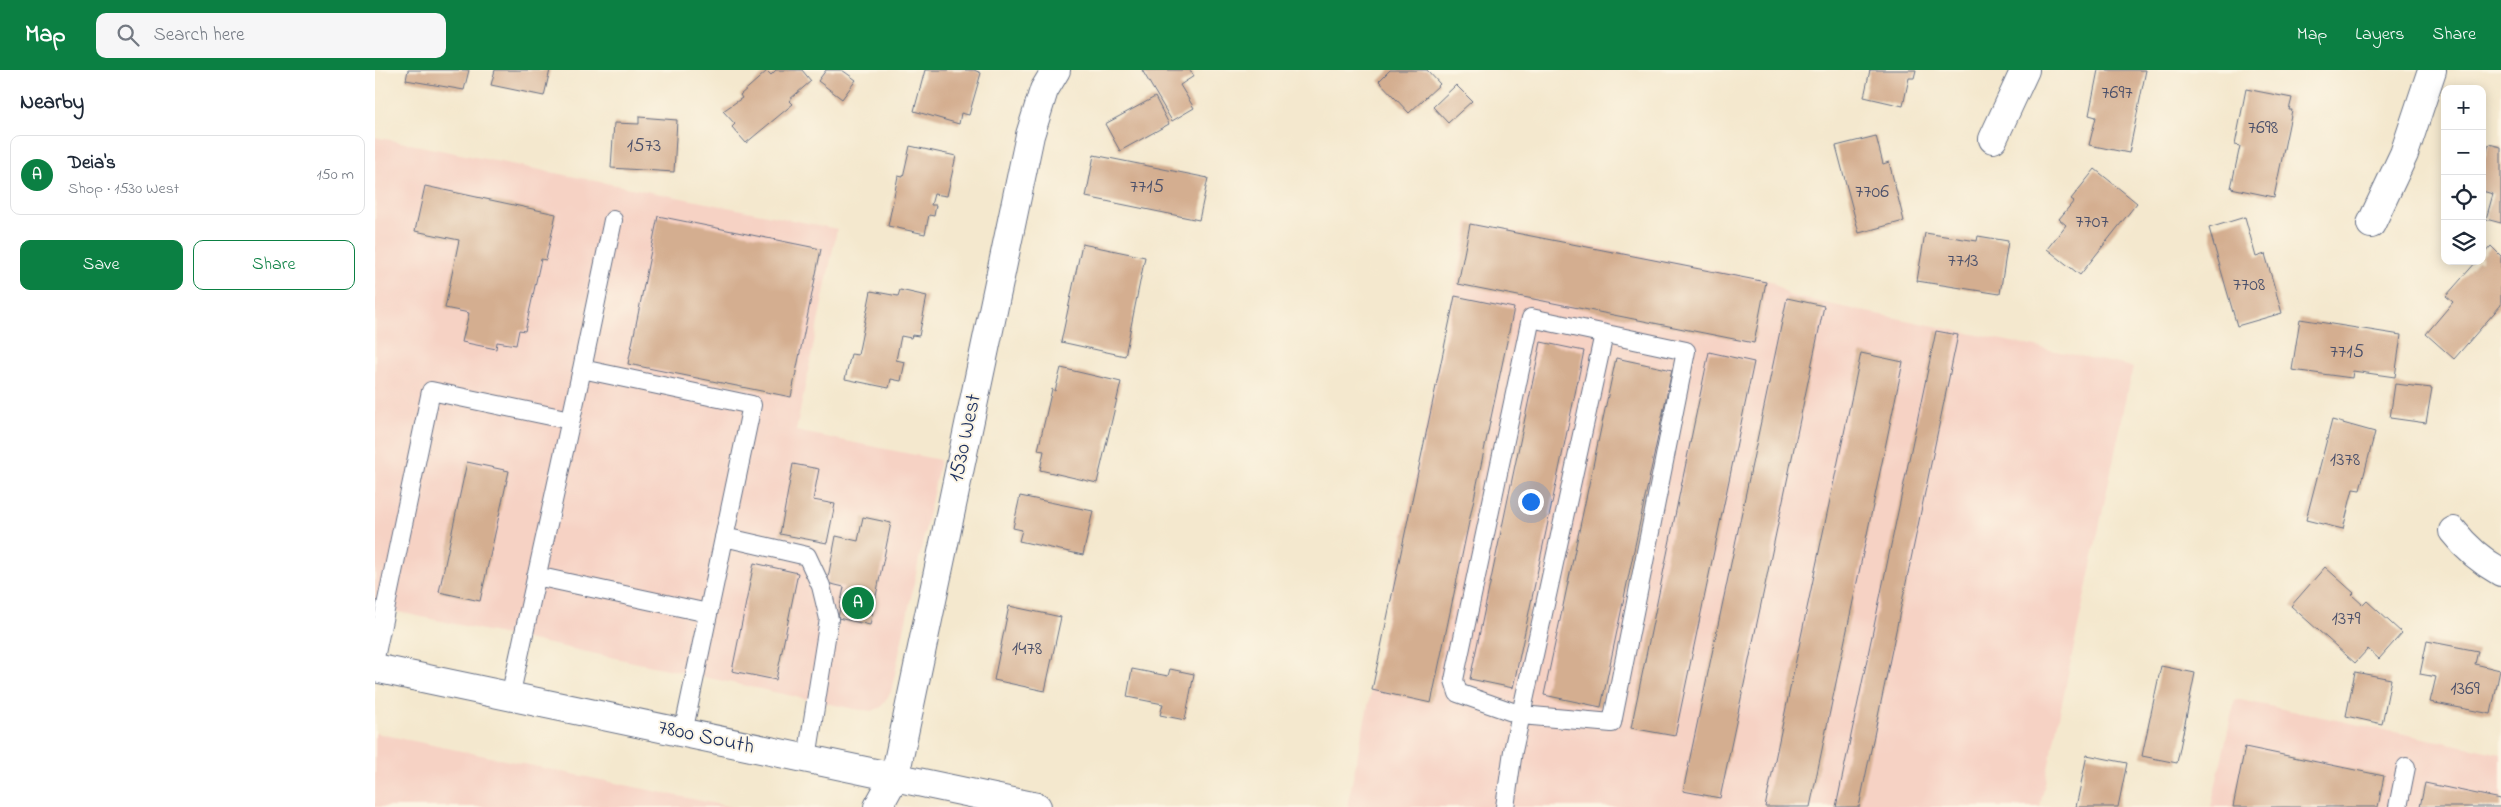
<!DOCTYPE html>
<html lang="en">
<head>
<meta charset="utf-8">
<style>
	:root { --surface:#fff; --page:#f6f6f7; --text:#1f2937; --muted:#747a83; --line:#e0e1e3; --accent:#0b8043 }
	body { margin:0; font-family:"Indie Flower",sans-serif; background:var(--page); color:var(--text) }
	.controls { position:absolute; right:15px; top:15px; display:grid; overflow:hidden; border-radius:10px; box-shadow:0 2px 12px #0003 }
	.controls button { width:45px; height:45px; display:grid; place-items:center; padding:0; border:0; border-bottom:1px solid var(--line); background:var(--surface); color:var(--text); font:25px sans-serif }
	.you { position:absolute; left:1155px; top:431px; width:18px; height:18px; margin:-12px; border:4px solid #fff; border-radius:50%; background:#1a73e8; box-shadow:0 0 0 8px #1a73e833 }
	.badge { display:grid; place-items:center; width:32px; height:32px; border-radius:50%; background:var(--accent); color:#fff; font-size:16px; font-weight:700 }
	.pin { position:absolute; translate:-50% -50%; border:2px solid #fff; box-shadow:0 1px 5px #0006 }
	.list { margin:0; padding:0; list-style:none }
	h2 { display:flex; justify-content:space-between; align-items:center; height:65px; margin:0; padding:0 20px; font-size:21px }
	h2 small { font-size:16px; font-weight:400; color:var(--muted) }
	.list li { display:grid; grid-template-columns:32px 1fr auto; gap:15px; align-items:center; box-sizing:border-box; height:80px; margin:0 10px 10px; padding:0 10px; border:1px solid var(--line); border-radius:10px }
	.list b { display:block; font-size:19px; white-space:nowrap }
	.list p { margin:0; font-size:16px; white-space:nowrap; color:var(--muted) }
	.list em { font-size:16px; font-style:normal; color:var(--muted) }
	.actions { display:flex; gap:10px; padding:15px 20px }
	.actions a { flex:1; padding:11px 0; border:1px solid var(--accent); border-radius:10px; text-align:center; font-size:18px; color:var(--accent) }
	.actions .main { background:var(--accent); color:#fff }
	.icon { flex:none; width:28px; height:28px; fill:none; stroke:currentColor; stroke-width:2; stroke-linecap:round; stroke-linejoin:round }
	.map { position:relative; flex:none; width:2126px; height:737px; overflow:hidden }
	header { display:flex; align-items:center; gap:30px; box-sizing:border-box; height:70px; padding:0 25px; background:var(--accent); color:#fff }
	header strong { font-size:24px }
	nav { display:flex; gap:28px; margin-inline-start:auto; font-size:18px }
	.search { width:350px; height:45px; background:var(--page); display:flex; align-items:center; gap:12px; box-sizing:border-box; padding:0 18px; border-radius:10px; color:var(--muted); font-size:19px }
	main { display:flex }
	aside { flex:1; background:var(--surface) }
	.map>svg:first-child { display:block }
</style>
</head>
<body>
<header>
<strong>Map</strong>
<div class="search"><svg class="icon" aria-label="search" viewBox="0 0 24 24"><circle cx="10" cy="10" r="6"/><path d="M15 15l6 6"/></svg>Search here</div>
<nav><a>Map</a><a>Layers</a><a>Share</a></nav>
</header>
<main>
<aside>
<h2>Nearby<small></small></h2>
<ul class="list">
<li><span class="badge">A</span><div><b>Deia's</b><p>Shop · 1530 West</p></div><em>150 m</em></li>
</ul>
<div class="actions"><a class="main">Save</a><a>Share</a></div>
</aside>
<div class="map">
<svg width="2126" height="737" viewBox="0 0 2126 737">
	<rect width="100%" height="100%" fill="#fcf5e5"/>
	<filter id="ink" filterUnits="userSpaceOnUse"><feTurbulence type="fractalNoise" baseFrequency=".02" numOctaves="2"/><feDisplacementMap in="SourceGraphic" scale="10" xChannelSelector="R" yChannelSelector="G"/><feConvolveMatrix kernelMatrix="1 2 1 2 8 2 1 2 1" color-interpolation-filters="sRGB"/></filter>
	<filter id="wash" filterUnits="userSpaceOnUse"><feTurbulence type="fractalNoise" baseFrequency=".0096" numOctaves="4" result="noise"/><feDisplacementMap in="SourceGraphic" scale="20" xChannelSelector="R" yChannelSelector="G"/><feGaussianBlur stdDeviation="1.12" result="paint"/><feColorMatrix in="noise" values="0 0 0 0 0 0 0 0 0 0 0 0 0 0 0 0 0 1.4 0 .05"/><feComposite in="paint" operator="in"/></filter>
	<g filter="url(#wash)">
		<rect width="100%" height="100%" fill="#f4e8ce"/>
		<path fill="#f6d2c4" d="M0,67L462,159L421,361L565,390L516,622L506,637L497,641L479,639L0,537Z
			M1093,152L1396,211L1415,226L1758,297L1665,737H972Z
			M1860,629L2126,684V737H1836Z
			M0,663L356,737H0Z"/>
		<g id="blocks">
			<path fill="#d4ae90" d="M33,0H94L89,20L31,10Z
				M120,0H175L169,26L116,15Z
				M401,0H427L436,11L414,30L418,34L371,73L357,57L360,54L348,41L367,28L365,25L392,1L396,5Z
				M451,0H467L481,10L467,29L443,11Z
				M550,0H599L606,3L594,45L586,43L584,54L539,41Z
				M767,0H815L819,6L805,15L819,38L797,51Z
				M1015,0H1052L1065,14L1034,43L1004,11Z
				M1495,0H1541L1539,8H1534L1528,36L1489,27Z
				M1723,0H1771L1754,83L1714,75L1721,47L1714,45Z
				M1081,15L1097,31L1073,53L1058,37Z
				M1871,19L1917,28L1914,40H1917L1899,127L1856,118L1865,76L1860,75Z
				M780,27L794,54L745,81L730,54Z
				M264,47L302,50L299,102L236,98L239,53L264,54Z
				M1501,66L1508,94L1514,92L1529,151L1484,163L1461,76Z
				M2114,74L2126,77V153L2111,149L2118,124L2107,121V97Z
				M535,76L581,86L572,126L559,124L556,135H561L559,146L554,145L550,164L513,156L523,106L528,107Z
				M719,85L833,108L824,150L711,127Z
				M1720,99L1762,133L1705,205L1672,179L1691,155L1684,149L1699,131L1696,129Z
				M50,116L181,144L171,190L166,189L150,261L144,260L141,275L122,272L121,279L87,272L94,243L70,238L84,170L40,161Z
				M283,146L446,179L416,327L253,294Z
				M1870,147L1881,187L1890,184L1907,243L1862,256L1834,158Z
				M1095,154L1391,212L1379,273L1083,214Z
				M1550,163L1602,171L1603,166L1633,171L1625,224L1542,211Z
				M707,174L770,187L750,286L686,272Z
				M2116,176L2126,186V235L2079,289L2051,264L2078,232L2071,226L2102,191H2107V186Z
				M525,220L552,226L544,266L537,265L536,268L526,266L521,290L530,292L526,311L516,309L514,318L470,309L476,284L483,285L496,221L523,226Z
				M1080,226L1139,238L1056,633L997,620Z
				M1412,228L1449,236L1345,728L1308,721Z
				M1925,249L2026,265L2020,307L1978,301L1977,308L1917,300Z
				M1561,261L1583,265L1484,737H1461Z
				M1166,272L1209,281L1138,618L1095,609Z
				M1334,282L1379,292L1300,666L1256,658Z
				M1486,283L1528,292L1435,737H1390Z
				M1241,288L1297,300L1226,637L1169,625Z
				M686,298L746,312L722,413L665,400L669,381L663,380L677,319L680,321Z
				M2020,314L2057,318L2051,353L2015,348Z
				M1957,350L2000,362L1985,420L1978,419L1968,459L1931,450Z
				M92,392L134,401L105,531L64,522Z
				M418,394L444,399L438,430L460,434L452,473L405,464Z
				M645,426L718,441L708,485L644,471L647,460L638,458Z
				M488,447L516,453L495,555L463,548L469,517L452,513L461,466L483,471Z
				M379,493L423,503L401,610L357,601Z
				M1950,497L1979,523L1977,525L1988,535L1992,531L2027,563L2004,589L1993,579L1980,593L1916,536Z
				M634,536L686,547L670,621L619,610Z
				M2052,571L2103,581L2100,594L2125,600L2116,644L2055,632L2061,607L2045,604Z
				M1786,596L1820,603L1802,693L1767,686Z
				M757,599L793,606L795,599L819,604L810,650L785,645L788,634L752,627Z
				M1980,602L2016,609L2007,654L1971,646Z
				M1870,677L2009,706L2003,737H1858Z
				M1712,685L1752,693L1743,737H1701Z
				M2050,713L2126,729V737H2045Z"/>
		</g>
	</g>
	<g filter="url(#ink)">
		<use href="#blocks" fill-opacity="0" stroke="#677085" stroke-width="1"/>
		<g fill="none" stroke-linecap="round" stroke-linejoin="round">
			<defs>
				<path id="service" d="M1156,248L1311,281L1237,653L1146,645L1083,623L1079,610Z
					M207,299L238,150
					M349,467L432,486L446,516L454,549L432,688
					M161,506L333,543
					M0,588L56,321L195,350
					M135,627L207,299L377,335L308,663
					M1130,737L1138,681L1229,264
					M2023,737L2031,697"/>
				<path id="minor" d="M1618,69L1650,0
					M1996,154L2029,84L2057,0
					M2078,461C2092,479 2106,491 2126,502
					M503,737L520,706L655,65L669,20L681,0"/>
				<path id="primary" d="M0,598L662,737"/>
			</defs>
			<use href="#service" stroke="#677085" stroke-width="20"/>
			<use href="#minor" stroke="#677085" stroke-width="30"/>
			<use href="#primary" stroke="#677085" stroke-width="30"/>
			<use href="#service" stroke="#fff" stroke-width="18"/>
			<use href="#minor" stroke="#fff" stroke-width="28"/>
			<use href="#primary" stroke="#fff" stroke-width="28"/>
		</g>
	</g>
	<g text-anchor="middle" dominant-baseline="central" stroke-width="4" stroke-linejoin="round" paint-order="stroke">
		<g font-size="20" fill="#494f6a">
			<text x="1742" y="23">7697</text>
			<text x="1888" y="58">7698</text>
			<text x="269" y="76">1573</text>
			<text x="772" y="117">7715</text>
			<text x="1497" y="122">7706</text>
			<text x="1717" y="152">7707</text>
			<text x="1588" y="191">7713</text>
			<text x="1874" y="215">7708</text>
			<text x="1972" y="282">7715</text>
			<text x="1970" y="390">1378</text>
			<text x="1971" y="549">1379</text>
			<text x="652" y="579">1478</text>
			<text x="2090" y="619">1369</text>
		</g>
		<g font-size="22" fill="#1b2f5e" stroke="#fcf5e5">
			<text transform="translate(591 368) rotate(-78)">1530 West</text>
			<text transform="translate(331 668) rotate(12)">7800 South</text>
		</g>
	</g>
</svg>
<div class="controls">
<button>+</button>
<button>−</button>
<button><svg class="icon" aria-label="locate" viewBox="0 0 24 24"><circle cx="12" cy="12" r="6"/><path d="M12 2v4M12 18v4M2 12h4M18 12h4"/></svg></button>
<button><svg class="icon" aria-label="layers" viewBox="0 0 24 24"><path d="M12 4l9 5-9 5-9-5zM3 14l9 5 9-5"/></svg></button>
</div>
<div class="you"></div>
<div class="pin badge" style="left:483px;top:533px">A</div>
</div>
</main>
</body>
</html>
